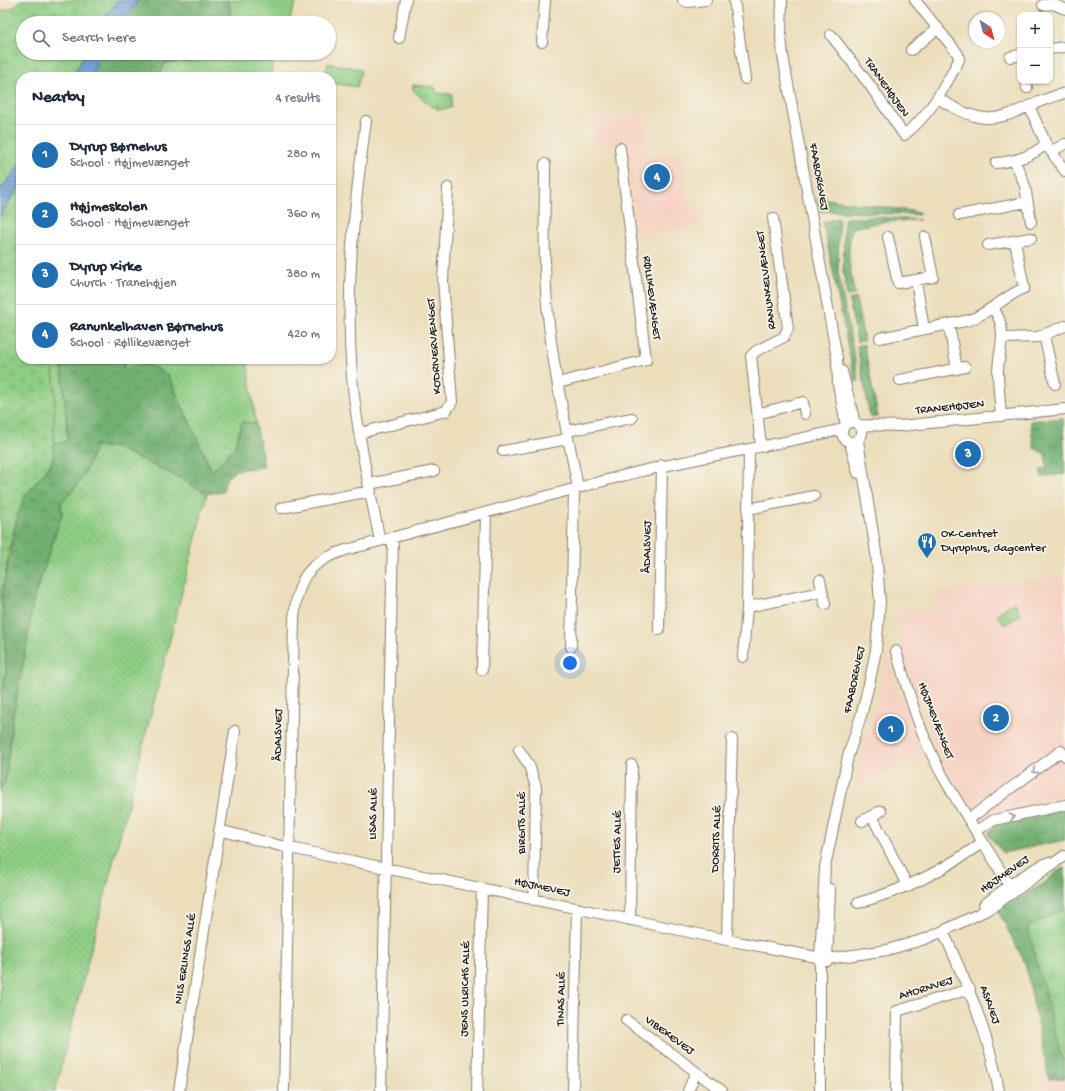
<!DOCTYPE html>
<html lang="en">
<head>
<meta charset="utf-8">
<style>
	:root { --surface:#fff; --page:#f2f2f3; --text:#1f2937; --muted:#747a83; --line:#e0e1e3; --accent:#1f6fb2 }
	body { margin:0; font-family:"Gochi Hand",sans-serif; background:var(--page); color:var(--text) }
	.controls { position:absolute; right:12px; top:12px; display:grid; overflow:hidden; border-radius:8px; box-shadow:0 1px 3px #0004 }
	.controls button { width:36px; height:36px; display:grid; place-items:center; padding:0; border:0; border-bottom:1px solid var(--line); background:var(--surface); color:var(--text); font:20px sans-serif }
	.compass { position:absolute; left:969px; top:12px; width:36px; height:36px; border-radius:50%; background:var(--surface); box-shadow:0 1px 3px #0004; rotate:144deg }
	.you { position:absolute; left:570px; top:663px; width:14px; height:14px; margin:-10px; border:3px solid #fff; border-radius:50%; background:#1a73e8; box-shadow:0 0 0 6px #1a73e833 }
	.badge { display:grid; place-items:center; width:26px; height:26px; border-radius:50%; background:var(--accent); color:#fff; font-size:13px; font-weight:700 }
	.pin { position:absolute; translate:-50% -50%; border:2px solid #fff; box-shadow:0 1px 4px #0006 }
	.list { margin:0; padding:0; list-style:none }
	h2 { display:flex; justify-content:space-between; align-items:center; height:52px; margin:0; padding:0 16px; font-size:17px }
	h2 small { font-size:13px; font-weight:400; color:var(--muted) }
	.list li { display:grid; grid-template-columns:26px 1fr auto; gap:12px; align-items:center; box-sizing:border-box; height:60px; padding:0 16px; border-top:1px solid var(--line) }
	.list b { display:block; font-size:15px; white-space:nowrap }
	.list p { margin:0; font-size:13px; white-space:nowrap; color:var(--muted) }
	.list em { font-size:13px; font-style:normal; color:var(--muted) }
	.icon { flex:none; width:22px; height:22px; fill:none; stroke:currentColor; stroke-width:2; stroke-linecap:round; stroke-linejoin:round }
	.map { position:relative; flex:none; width:1065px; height:1091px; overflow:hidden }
	.search { position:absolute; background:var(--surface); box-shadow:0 1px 3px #0004; left:16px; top:16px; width:320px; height:44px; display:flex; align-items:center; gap:10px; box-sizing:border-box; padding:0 14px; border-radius:22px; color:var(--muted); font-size:15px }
	.panel { position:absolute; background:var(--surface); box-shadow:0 1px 3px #0004; left:16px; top:72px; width:320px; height:292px; border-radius:16px }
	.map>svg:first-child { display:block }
</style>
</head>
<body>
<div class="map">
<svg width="1065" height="1091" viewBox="0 0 1065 1091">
	<defs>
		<pattern id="grass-dots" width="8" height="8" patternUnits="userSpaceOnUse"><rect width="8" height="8" fill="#8ecd84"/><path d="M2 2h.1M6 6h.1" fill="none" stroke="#7aaf71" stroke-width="1.8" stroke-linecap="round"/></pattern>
		<pattern id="forest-crowns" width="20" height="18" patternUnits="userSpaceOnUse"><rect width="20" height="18" fill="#72b072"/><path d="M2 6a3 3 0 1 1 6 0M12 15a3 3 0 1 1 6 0" fill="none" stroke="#5d8e5d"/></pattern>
		<pattern id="wetland-marsh" width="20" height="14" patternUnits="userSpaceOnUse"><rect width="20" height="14" fill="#8ecd84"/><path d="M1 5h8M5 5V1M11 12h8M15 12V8" fill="none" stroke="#7aaf71"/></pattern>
		<pattern id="park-tufts" width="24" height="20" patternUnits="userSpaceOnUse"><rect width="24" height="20" fill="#8ecd84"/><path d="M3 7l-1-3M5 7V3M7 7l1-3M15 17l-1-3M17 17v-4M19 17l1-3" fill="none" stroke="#7aaf71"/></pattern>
		<pattern id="water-rules" width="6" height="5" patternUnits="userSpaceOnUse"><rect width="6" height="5" fill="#699dd5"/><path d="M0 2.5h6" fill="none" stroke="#567fac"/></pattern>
	</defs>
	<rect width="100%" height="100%" fill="#f7f3e8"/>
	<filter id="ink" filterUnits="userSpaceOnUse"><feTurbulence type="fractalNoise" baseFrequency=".025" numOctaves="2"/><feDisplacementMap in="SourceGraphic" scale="8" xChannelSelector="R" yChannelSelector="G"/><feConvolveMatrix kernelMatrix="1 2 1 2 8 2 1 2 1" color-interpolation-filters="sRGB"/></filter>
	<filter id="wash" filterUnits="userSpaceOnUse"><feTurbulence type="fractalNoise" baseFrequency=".012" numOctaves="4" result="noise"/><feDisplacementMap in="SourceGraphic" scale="16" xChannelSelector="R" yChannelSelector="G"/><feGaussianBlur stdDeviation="0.9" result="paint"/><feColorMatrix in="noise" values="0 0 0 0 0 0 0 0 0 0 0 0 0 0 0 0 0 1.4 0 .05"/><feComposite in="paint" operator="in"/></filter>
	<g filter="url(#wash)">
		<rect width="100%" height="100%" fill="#ecdebb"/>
		<path fill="#f6d2c3" d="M644,114L648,154L683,153L688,201L698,199L701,227L638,237L624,144L595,146L591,120Z
			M1065,576V808L998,822L988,834L951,783L902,653L896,611L940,612L938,592Z
			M887,649L898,690L924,756L853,787L882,681Z
			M1065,1078V1091H1044L1042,1080Z"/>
		<path fill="url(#grass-dots)" stroke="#557450" d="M229,0H297L288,23H231Z
			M218,53H276L270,77H159L165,63L195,60Z
			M52,359H63L62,367L68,440L62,443L53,442L55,392Z
			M124,359H247L256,423L242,422L235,446L212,472L168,375L123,369Z
			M95,446L117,448L176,476L207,494L55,1091H0V791L5,782L13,715L26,649L33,601L62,514L61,502C82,484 86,471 95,446Z"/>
		<path fill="url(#forest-crowns)" stroke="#476647" d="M139,0H229L231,23H122Z
			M101,53H218L195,60L165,63L159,77H90Z
			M818,198L919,212V215L820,211Z
			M879,217L920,220L883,222L852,228C846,254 850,269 855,295L847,296L843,273L844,220L846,218Z
			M839,218L838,272L859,381L855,382L823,222Z
			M856,298L864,341L857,342L849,300Z
			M864,344L878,417H870L857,346Z
			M63,359H124L123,369L147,364L168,375L212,471L235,446L242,422L256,423L264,467L236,470L226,479L223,491L207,494L176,476L117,448L95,446C86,471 82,484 61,502L62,514L33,601L26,649L13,715L5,782L0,791V706L6,669L2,593L18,514L25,496L50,465L53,456V442L62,443L68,440L62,367Z
			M1063,418L1065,474L1042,477L1040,470L1047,467L1045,454L1034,448L1030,421Z
			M1065,808V840L1003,853L988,834L998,822Z
			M1065,867V909L1056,912L1062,1059H1065V1078L1049,1079L1025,963L998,911L1043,884L1056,872Z"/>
		<path fill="url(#wetland-marsh)" stroke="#557450" d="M20,0H118L101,23H23V53H85L73,77H21V162L0,191V11C8,10 16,8 20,0Z
			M21,184V359H52L55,392L53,456L50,465L25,496L18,514L11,540L2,593L6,669L0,706V216Z"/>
		<path fill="url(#park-tufts)" stroke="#557450" d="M413,85L435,87L437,93L452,94L451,108L437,110V107H432L413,90Z
			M1065,909V1059H1062L1028,927Z"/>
		<path fill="#8ecd84" stroke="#557450" d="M328,63L360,69L361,71L357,87L331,83V77H324Z
			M1013,603H1015L1021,615L1004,625L997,614Z"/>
		<path fill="url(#water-rules)" stroke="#425c78" d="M118,0H139L122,23H101Z
			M85,53H101L90,77H73Z
			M21,162V184L0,216V191Z"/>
	</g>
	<g filter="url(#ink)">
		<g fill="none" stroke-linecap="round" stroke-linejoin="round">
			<defs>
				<path id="minor" d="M683,0L688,2L706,0
					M734,0L745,79
					M782,0L781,36L783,56L837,358L838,384L846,424
					M1043,5L1053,4L1065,9
					M831,35L869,84L904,135C930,115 944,88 959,60L958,54L915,0
					M399,38L406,0
					M542,42L545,0
					M1050,49L1065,47
					M911,50L938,28
					M1010,57L1020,55
					M1026,81L1027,88
					M938,98C999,138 1006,109 1065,93
					M1029,106L1046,144L1065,171
					M366,121C354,207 345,290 352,377C357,432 369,487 380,541
					M1052,151L1065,144
					M1015,161L1025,186L1031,222
					M996,163C1015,161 1031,157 1046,144
					M545,164C545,211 543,257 547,304C552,366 566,427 578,487
					M959,215L1027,202
					M888,237L898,283L933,277L925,237
					M988,245L1031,238
					M916,281L924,329
					M993,308C1009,331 999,346 998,371C998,386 1000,401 1001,416
					M949,326L957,369
					M1044,335L1055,384
					M880,338L970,320C990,312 1004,297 1024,288L1015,241
					M1003,338L1038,337L1065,326
					M842,371L855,423
					M900,380L965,367
					M558,383L646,360L620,148
					M757,414L803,402L805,414
					M842 432a10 10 0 1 1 20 0a10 10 0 1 1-20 0Z
					M860,425L901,426L1065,409
					M567,431L632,418
					M360,433L446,411L452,402L443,281L448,188
					M850,443L858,473
					M761,446L751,356L756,351L784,337L788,328L773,218
					M503,451L568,439
					M369,484L434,471
					M281,508L371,491
					M748,509L814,496
					M820,580L825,604
					M747,607L822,592
					M659,630L662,465
					M571,647L574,489
					M896,651C908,690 919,731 938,767C961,811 990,850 1013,893
					M743,657L747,607L749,449
					M482,670L486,513
					M519,750L529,765L536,787L534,900
					M872,816L908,887
					M969,819L1061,751L1065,756
					M862,821L881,811
					M219,830L281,846L727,940L827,959L887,950L925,939L943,931L991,908L1064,856
					M976,831L994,820L1065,805
					M858,903C907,889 941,872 983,842
					M984,905C1004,889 1026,872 1049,862
					M630,920L632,765
					M943,931C967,984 989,1034 999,1091
					M727,940L732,739
					M827,961L830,889
					M626,1020L722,1091
					M179,1091L235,731
					M284,1091L294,619C297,579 308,562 346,550L622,476C695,457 770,447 843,429
					M381,1091L393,537
					M477,1091L482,889
					M573,1091L577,908
					M688,1091L696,1072
					M820,1091V959L825,867L848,756L861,716L870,680L876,650L880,602L876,552L858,441
					M896,1091L897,1011L970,989"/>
			</defs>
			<use href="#minor" stroke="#847d6c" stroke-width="12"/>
			<use href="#minor" stroke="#fff" stroke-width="10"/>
		</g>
		<defs><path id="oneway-chevron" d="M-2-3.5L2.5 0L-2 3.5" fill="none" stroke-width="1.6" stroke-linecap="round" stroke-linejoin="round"/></defs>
		<g stroke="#999">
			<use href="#oneway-chevron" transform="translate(1035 771) rotate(144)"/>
			<use href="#oneway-chevron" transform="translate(1012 817) rotate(-12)"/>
		</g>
	</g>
	<defs>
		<symbol id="restaurant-pin" viewBox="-11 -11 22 30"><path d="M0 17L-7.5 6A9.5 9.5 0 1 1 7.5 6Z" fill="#1f6fb2" stroke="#f7f3e8"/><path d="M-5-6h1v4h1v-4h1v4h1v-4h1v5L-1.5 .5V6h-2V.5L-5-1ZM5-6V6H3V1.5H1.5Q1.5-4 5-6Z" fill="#fff"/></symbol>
	</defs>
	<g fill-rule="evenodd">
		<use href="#restaurant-pin" x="916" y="531" width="22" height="30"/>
	</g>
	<g text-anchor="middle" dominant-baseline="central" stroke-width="3.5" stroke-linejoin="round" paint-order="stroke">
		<g font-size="12" fill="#1c1c1c" stroke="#f7f3e8">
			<text transform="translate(886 88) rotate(55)">TRANEHØJEN</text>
			<text transform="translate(818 177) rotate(80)">FAABORGVEJ</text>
			<text transform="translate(767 280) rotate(-97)">RANUNKELVÆNGET</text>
			<text transform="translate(651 298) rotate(83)">RØLLIKEVÆNGET</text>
			<text transform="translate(435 346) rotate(-94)">KODRIVERVÆNGET</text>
			<text transform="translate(950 408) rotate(-6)">TRANEHØJEN</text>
			<text transform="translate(648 547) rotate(-89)">ÅDALSVEJ</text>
			<text transform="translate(855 680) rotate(-78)">FAABORGVEJ</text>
			<text transform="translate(935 721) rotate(69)">HØJMEVÆNGET</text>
			<text transform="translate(279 735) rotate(-89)">ÅDALSVEJ</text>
			<text transform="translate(374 814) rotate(-89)">LISAS ALLÉ</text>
			<text transform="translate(523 823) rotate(-90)">BIRGITS ALLÉ</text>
			<text transform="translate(717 839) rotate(-88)">DORRITS ALLÉ</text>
			<text transform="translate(618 842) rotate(-89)">JETTES ALLÉ</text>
			<text transform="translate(1005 875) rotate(-35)">HØJMEVEJ</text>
			<text transform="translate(542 888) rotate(12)">HØJMEVEJ</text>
			<text transform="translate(186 959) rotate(-81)">NILS ERLINGS ALLÉ</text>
			<text transform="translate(466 989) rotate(-89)">JENS ULRICHS ALLÉ</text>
			<text transform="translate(926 989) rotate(-17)">AHORNVEJ</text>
			<text transform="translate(562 999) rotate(-89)">TINAS ALLÉ</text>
			<text transform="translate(989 1005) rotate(70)">ASKVEJ</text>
			<text transform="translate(669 1036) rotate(36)">VIBEKEVEJ</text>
		</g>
		<g font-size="12" fill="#1c1c1c" stroke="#f7f3e8" text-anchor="start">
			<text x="941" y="535">OK-Centret<tspan x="941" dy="14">Dyruphus, dagcenter</tspan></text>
		</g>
	</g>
</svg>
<div class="controls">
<button>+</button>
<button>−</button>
</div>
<svg class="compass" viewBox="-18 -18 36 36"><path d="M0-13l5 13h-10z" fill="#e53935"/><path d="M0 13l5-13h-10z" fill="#747a83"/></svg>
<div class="you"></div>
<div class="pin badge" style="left:891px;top:729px">1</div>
<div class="pin badge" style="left:996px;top:718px">2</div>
<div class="pin badge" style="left:968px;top:454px">3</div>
<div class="pin badge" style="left:657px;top:177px">4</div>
<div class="search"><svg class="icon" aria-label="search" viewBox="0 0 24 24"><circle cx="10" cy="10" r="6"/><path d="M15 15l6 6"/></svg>Search here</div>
<section class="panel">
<h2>Nearby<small>4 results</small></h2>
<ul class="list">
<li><span class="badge">1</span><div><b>Dyrup Børnehus</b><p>School · Højmevænget</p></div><em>280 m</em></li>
<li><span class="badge">2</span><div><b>Højmeskolen</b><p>School · Højmevænget</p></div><em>360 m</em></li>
<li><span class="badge">3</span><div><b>Dyrup Kirke</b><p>Church · Tranehøjen</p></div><em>380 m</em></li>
<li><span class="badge">4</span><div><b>Ranunkelhaven Børnehus</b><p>School · Røllikevænget</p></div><em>420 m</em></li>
</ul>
</section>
</div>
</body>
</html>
